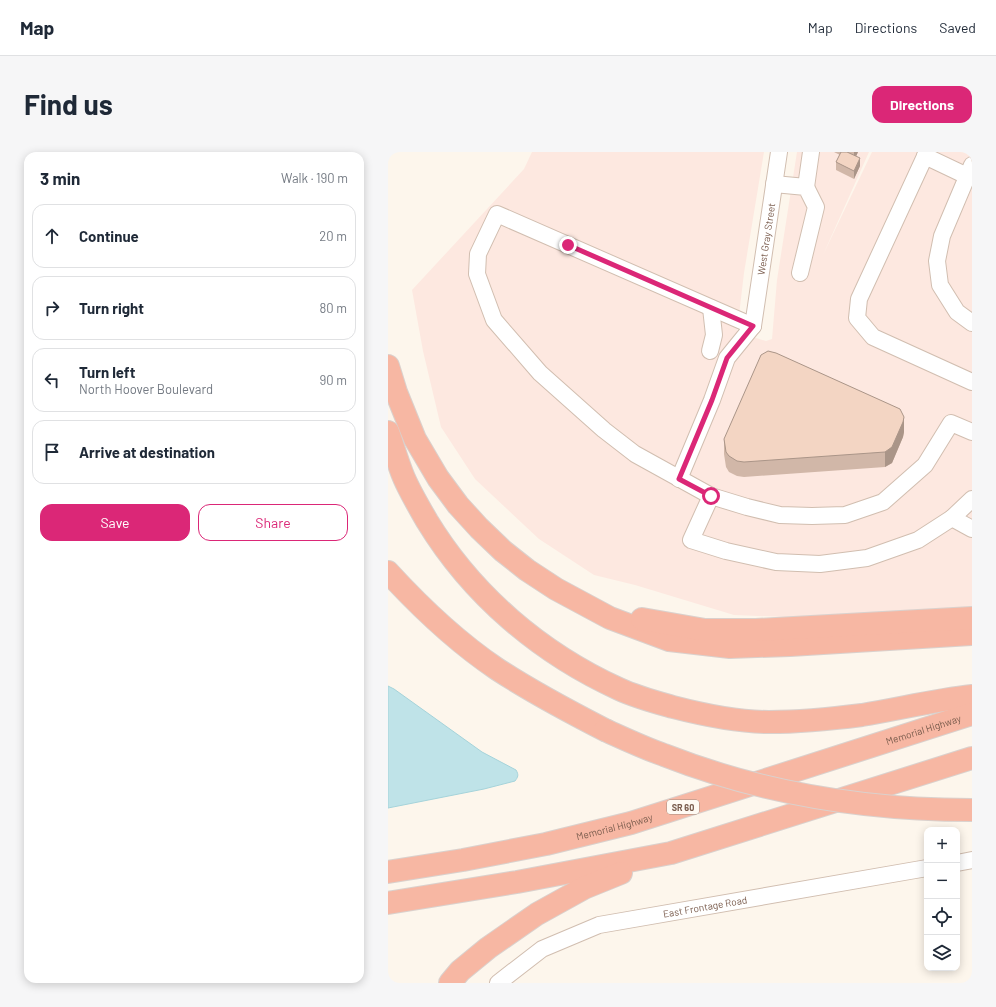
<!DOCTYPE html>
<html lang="en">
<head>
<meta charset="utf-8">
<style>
	:root { --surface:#fff; --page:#f6f6f7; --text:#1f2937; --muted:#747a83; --line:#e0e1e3; --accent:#db2777 }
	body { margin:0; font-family:Barlow,sans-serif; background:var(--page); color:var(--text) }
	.controls { position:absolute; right:12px; bottom:12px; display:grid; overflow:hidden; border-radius:8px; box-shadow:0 2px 10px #0003 }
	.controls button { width:36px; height:36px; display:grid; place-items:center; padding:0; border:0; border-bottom:1px solid var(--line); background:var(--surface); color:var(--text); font:20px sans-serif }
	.stop { position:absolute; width:12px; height:12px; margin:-9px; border:3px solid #db2777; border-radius:50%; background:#fff }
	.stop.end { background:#db2777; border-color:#fff; box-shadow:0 1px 4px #0008 }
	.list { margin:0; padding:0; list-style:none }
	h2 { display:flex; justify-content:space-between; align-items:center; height:52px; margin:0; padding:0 16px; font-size:17px }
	h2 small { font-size:13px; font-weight:400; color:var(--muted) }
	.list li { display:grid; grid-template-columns:26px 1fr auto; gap:12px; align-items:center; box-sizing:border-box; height:64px; margin:0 8px 8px; padding:0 8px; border:1px solid var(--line); border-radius:12px }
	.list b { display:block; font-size:15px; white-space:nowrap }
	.list p { margin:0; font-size:13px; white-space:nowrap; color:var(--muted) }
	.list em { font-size:13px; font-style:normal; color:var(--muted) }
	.actions { display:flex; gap:8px; padding:12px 16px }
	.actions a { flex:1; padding:9px 0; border:1px solid var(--accent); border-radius:12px; text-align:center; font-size:14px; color:var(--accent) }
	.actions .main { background:var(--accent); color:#fff }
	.icon { flex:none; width:22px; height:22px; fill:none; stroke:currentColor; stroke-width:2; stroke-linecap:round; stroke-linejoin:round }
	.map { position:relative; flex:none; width:584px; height:831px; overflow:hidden; border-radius:12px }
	header { display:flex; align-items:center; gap:24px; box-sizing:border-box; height:56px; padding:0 20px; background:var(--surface); border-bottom:1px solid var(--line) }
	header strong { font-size:19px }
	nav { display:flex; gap:22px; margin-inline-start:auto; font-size:14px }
	.intro { display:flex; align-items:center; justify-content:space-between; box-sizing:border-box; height:96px; padding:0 24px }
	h1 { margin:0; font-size:28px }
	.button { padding:10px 18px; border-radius:12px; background:var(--accent); color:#fff; font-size:14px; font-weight:700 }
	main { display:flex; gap:24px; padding:0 24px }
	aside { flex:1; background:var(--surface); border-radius:12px; box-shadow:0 2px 10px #0003 }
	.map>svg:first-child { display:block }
</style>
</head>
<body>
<header>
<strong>Map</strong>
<nav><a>Map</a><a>Directions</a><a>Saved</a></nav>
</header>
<div class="intro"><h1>Find us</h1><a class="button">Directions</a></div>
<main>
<aside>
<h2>3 min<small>Walk · 190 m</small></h2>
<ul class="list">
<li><svg class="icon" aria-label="ahead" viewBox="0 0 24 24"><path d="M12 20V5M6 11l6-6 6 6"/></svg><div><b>Continue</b></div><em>20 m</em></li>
<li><svg class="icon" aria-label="right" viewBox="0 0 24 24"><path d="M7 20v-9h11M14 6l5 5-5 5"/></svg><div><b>Turn right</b></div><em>80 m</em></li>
<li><svg class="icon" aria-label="left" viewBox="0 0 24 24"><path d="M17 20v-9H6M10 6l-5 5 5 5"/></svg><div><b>Turn left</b><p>North Hoover Boulevard</p></div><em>90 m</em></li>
<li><svg class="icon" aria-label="arrive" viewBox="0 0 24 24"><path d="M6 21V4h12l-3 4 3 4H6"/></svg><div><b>Arrive at destination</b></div></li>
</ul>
<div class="actions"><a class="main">Save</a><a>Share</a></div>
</aside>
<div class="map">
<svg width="584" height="831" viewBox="0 0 584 831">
	<rect width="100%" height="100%" fill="#fdf6ec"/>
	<path fill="#fde8e0" d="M144,0H376L356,121L349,180L378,189L384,187L389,128L409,0H481L435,103L484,0H584V458L422,466L346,463L247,433L206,423L151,387L87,327L53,275L35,199L24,138L136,17Z"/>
	<path fill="#bfe3e8" stroke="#a5d3da" d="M0,534L6,537L94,600L128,618C131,623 130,625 127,629L96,637L0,656Z"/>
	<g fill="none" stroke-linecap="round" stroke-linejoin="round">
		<defs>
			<g id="minor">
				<path d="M539,0L471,147L469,166L485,185L584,230"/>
				<path d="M537,4L579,24"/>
				<path d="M584,13L554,84L549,109L552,133L569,160L584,171"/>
				<path d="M386,32L418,35L428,55L412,121"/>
				<path d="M418,35L423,0"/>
				<path d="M365,174L109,62L90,102L89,122L106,168L152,221L216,278L247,302L323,344L359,355L392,363L424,364L457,363L495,350L537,313L563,271L584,280"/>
				<path id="s1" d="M365,174L391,0"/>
				<path d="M322,199L326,183L323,156"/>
				<path d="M291,327L324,248L339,206L365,174"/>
				<path d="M323,344L303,388L338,399L388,410L432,412L479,406L530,388L564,366L584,377"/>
				<path d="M564,366L584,347"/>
				<path d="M569,711L584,708"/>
				<path id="s2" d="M110,831L154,797L211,773L539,716"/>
			</g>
			<g id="highway">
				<path d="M0,214L8,240L27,287L50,326L70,353L91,376L115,399L139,418L168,437L222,466L281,488L342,495L402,493L584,482"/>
				<path d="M0,280C5,294 9,308 14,321C20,337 30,353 39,369C84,443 152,501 231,537C248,545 267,550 285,555C316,563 349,570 381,570C412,570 443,567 474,563C511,557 547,548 584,544"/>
				<path d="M0,420C33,456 69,490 109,517C144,540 180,559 217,578"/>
				<path d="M254,467L317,478H368L584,466"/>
				<path id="s3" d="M0,720L75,708L158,692L243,671L584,562"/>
				<path d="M0,751L129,730L283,701L584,606"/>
				<path d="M62,831L72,819L100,796L149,762L196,736L233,721"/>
			</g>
		</defs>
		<use href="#minor" stroke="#d1beb0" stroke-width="18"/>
		<use href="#highway" stroke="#dad1cd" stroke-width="24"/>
		<use href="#minor" stroke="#fff" stroke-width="16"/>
		<use href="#highway" stroke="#f7b7a3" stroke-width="22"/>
		<defs>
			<path id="highway-bridge" d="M217,578C237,587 256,596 276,603C373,641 480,658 584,658"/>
		</defs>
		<use href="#highway-bridge" stroke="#dad1cd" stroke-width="24" stroke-linecap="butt"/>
		<use href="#highway-bridge" stroke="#f7b7a3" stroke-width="22"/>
	</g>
	<path fill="#d1b7a8" d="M446,0H470L468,4L472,14L466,27L448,18V10L452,3Z
		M516,280L515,285L504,311L497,315L356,325L349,324L341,320L338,315L336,302V287Z"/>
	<path fill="#aa9588" d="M466,0H470L466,9Z
		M472,6V14L466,27V19Z
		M516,265V280L515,285L504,311L497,315V300Z"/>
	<path fill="#f3d5c3" stroke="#aa9588" d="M453,0H459L472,6L466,19L448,10Z
		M380,199L388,201L512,257L516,265L515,270L504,295L497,300L356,310L349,309L341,304L338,300L336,287L373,203Z"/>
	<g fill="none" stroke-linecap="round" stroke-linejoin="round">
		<path stroke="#db2777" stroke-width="5" d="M180,93L365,174L339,206L324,248L291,327L323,344"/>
	</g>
	<g text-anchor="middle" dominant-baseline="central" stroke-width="3.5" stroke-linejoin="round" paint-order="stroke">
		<rect fill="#fffaf3" stroke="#a28b7f" stroke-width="1" x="279" y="648" width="32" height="14" rx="3"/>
		<g font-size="9" font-weight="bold" fill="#7a5c4d">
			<text x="295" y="655">SR 60</text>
		</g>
		<g font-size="10" fill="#7a5c4d" stroke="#fffaf3">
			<text stroke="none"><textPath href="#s1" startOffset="88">West Gray Street</textPath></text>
			<text stroke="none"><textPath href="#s3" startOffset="555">Memorial Highway</textPath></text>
			<text stroke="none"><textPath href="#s3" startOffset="231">Memorial Highway</textPath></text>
			<text stroke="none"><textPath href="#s2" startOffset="225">East Frontage Road</textPath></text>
		</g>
	</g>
</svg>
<div class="controls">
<button>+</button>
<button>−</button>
<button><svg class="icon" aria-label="locate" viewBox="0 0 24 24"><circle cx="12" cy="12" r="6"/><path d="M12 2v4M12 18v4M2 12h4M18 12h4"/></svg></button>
<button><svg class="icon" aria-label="layers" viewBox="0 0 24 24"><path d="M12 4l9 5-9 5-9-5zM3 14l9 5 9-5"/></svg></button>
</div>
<div class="stop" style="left:323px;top:344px"></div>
<div class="stop end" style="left:180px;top:93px"></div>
</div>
</main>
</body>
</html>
